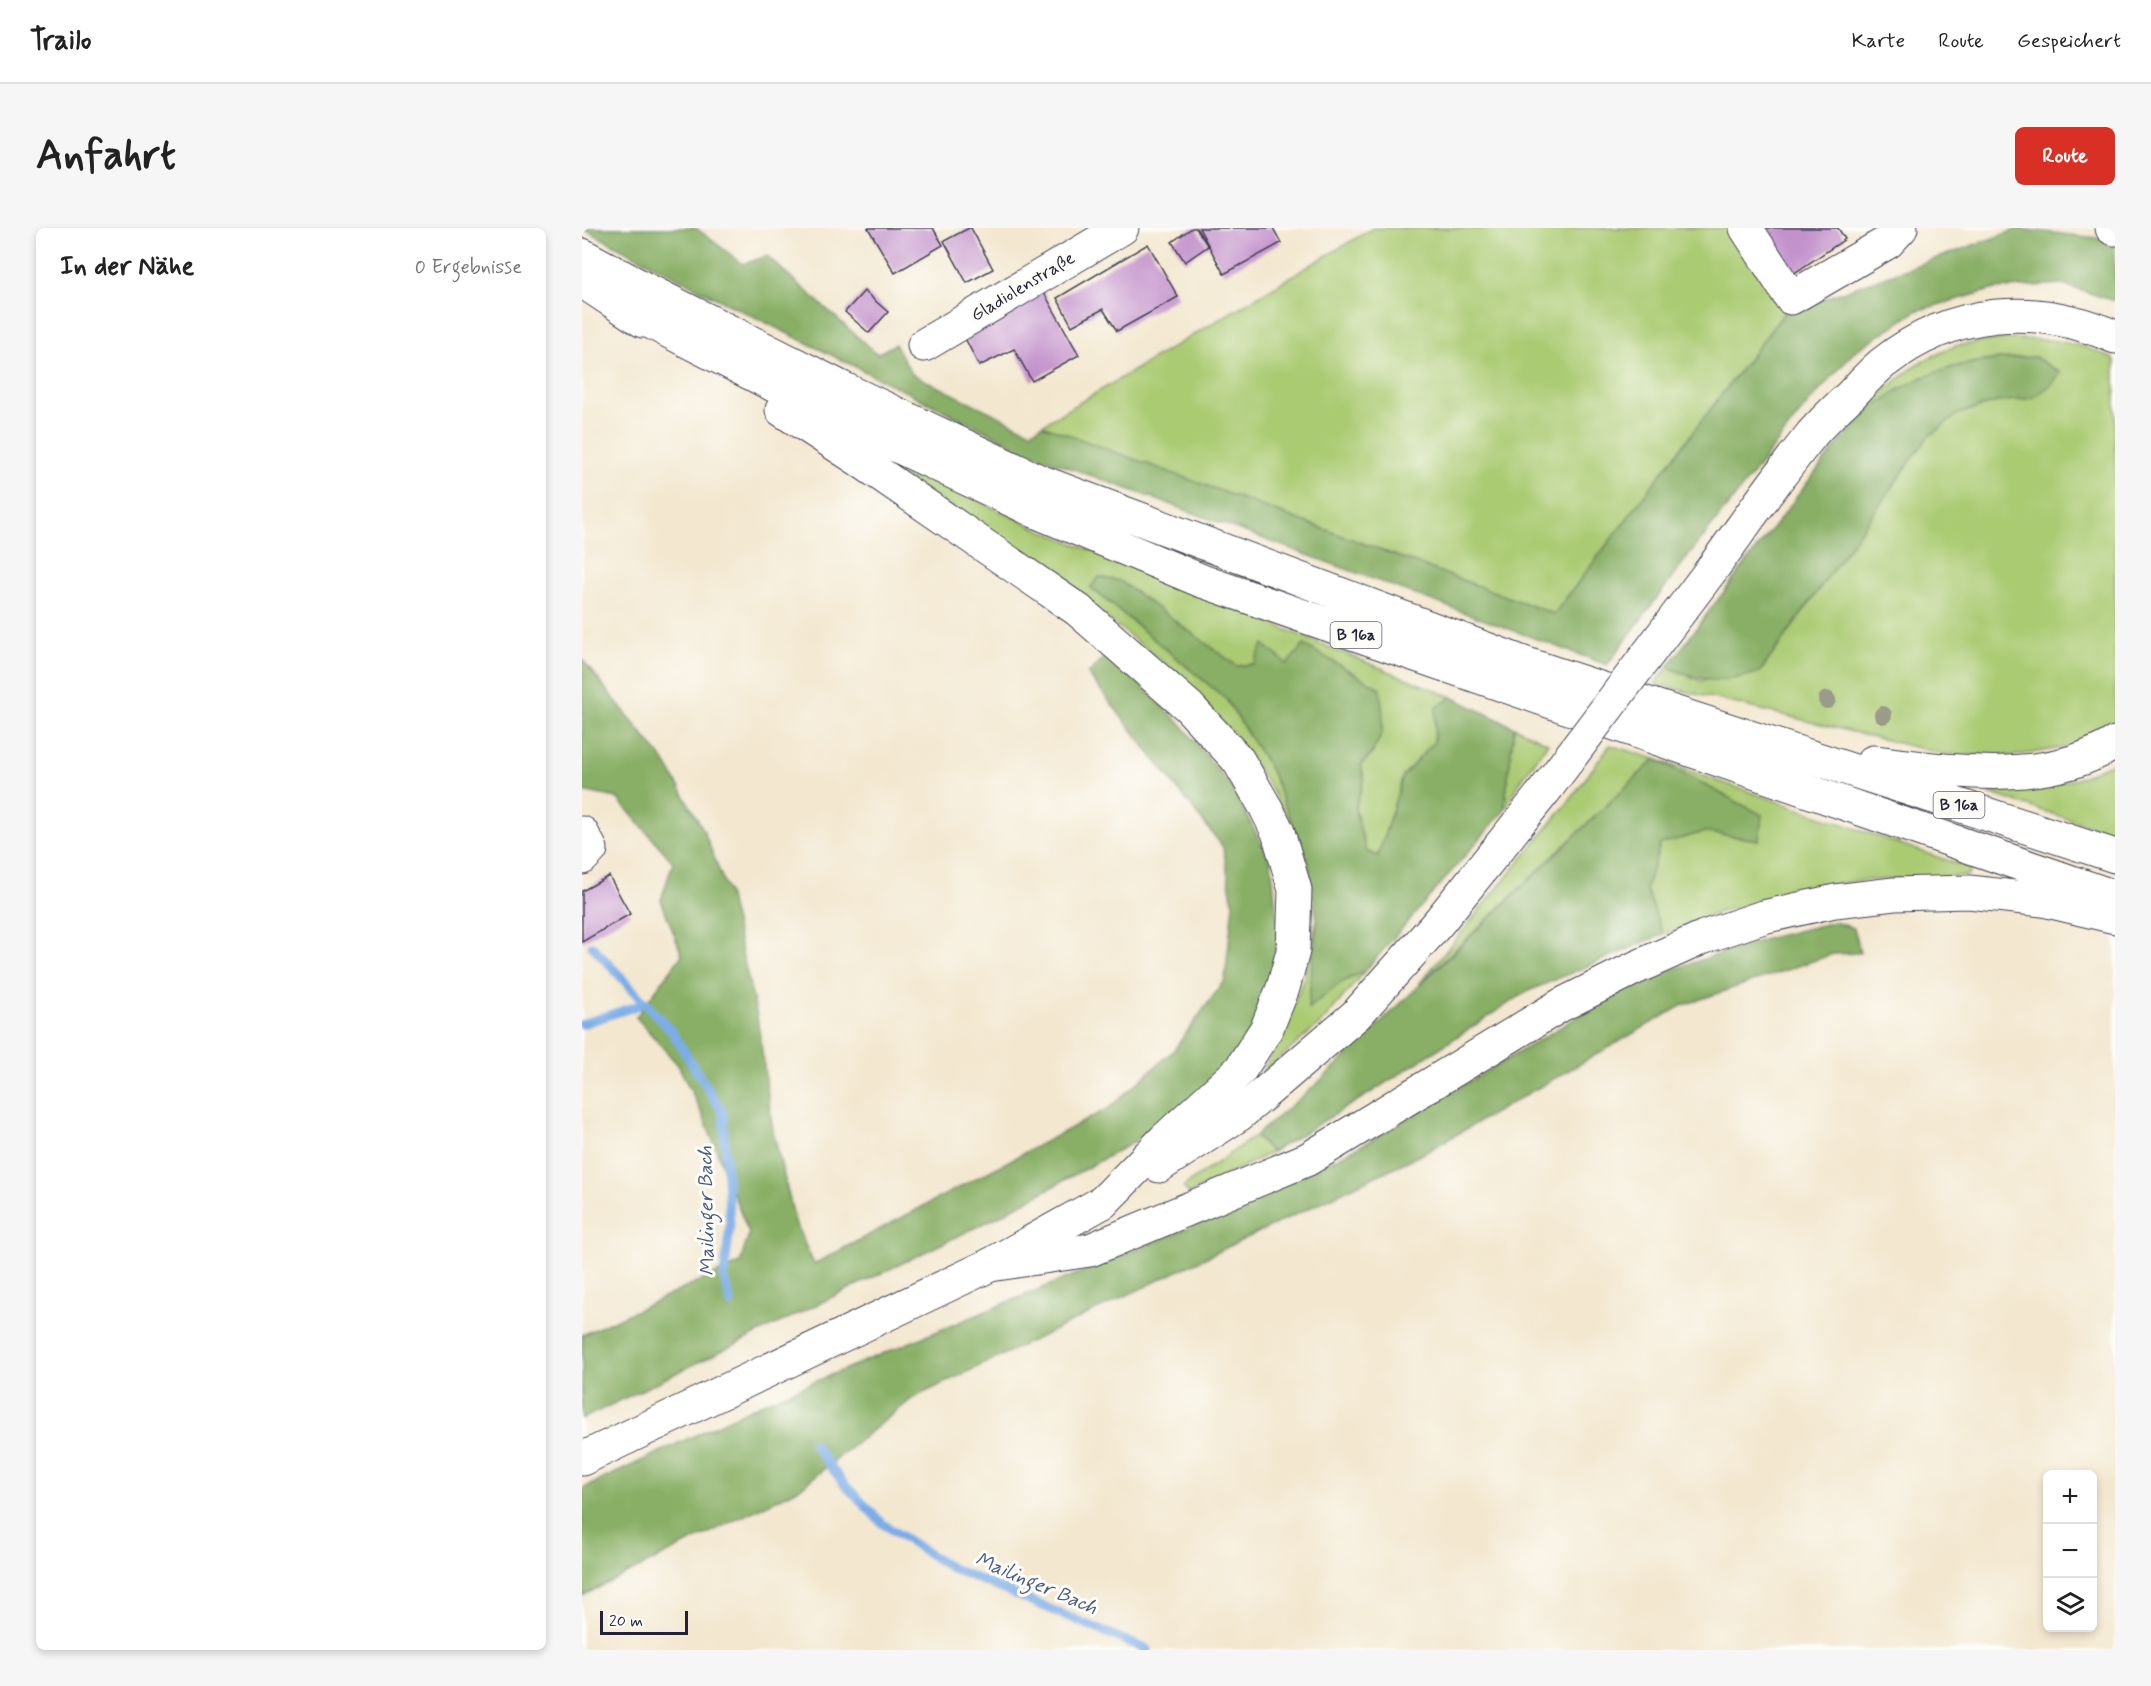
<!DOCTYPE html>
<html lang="de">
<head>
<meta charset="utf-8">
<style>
	:root { --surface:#fff; --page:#f6f6f6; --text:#222; --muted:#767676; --line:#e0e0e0; --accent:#d93025 }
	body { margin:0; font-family:Mynerve,sans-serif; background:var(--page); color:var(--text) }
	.controls { position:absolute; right:18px; bottom:18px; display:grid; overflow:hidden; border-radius:9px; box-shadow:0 3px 9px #0003 }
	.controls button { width:54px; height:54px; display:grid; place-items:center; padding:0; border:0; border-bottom:2px solid var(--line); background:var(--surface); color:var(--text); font:30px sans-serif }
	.scale { position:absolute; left:18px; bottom:15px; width:88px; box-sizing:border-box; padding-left:6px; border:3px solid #22223b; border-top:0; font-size:16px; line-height:21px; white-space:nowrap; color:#22223b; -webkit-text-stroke:4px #fdfcf7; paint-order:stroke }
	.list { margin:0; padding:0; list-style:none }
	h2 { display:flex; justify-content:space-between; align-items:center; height:78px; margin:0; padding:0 24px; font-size:26px }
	h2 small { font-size:20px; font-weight:400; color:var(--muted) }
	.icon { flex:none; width:33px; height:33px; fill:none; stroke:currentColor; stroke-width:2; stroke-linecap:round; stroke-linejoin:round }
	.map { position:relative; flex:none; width:1533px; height:1422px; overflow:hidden; border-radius:9px }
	header { display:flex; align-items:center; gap:36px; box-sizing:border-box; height:84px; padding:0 30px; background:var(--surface); border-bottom:2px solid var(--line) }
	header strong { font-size:28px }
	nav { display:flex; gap:33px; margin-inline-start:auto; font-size:21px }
	.intro { display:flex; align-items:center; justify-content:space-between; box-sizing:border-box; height:144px; padding:0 36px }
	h1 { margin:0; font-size:42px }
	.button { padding:15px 27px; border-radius:9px; background:var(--accent); color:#fff; font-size:21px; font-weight:700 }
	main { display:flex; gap:36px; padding:0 36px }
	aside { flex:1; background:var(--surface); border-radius:9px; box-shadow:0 3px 9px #0003 }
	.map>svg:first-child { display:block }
</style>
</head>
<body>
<header>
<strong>Trailo</strong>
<nav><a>Karte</a><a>Route</a><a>Gespeichert</a></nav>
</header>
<div class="intro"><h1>Anfahrt</h1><a class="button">Route</a></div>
<main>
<aside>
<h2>In der Nähe<small>0 Ergebnisse</small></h2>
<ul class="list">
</ul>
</aside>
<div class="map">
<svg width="1533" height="1422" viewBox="0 0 1533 1422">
	<rect width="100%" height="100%" fill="#fdfcf7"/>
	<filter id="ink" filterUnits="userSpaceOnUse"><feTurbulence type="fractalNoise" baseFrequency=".0167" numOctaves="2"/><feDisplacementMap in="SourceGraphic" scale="12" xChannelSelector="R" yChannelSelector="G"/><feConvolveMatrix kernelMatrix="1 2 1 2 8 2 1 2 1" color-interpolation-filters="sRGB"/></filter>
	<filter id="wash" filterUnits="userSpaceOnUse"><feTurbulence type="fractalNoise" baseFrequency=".008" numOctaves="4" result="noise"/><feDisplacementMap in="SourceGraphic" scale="24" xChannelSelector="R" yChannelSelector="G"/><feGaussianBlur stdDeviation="1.35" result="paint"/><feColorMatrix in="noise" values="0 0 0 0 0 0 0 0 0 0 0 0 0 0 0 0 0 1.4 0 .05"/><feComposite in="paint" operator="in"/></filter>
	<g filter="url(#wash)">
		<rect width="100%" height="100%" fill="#f3e7cf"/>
		<path fill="#abcb73" stroke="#667657" stroke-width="1.5" d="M791,0H1150L1202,85L972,386L460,197Z
			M1420,111C1462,111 1495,111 1533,132V499L1492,518L1431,528L1361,526L1073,456L1086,439L1119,453L1178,444L1345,210L1376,186L1415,174L1450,170L1381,137L1341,149L1306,169L1273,197L1304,161L1337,135L1373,118Z
			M282,220L454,300L870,469L854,480L852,514L821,548L796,628L784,623L773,581L782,551L779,537L792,524L705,436H672L655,438L538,353L509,360L644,471L689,542L725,633L691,564L656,512L595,445L503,373Z
			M932,499L966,515L940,551L922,583Z
			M1028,517L1073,531L1390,641L1385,648L1273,653L1213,665L1141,683L1081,706L1064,661L1078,616L1122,604L1177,612L1073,531L837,756L988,572Z
			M1533,534V606L1406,565L1495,551Z
			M735,691L726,780L757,756L784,742L740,794L679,846L701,806L721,752Z
			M673,908L690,924L607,966L601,959Z"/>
		<path fill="#88af65" stroke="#556850" stroke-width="1.5" d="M0,0H114L161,36L185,28L295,126L313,116L330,146L449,204L460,197L972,386L1202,85L1436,1L1533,12V73L1478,56L1413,61L1334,83L1273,123L1223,179L1104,331L1025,437L448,225L130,68Z
			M1453,129L1479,145L1468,158L1450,170L1415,174L1376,186L1345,210L1178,444C1137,457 1126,455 1086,439C1123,388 1162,337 1201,287C1240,236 1280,174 1342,149C1377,134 1415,130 1453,129Z
			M517,349L538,353L655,438L672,436L681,416L705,436L722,417L798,460C802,496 806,509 779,537L782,551L773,581L784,623L796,628L821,548L852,514L854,480L870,469L932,499L922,583L784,742L757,756L726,781L735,691L725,633L689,542L644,471L509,359Z
			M526,426L599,496L650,560L689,633L697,707L683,783L632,852L550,915L417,988L0,1191V1107L158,1035L167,1006L122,890L96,837L54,789L100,727L79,672L91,634L35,570L0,563V431L83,534L121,601L146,665L175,788L191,903L214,997L232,1036L527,880L591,823L643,752L651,676L641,619L506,446Z
			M1073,531L1180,587L1177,612L1122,604L1078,616L1064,661L1081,706L944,764L788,865L690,924L673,908L737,854Z
			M1252,694L1272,700L1278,725L1251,726L1099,778L844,924L331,1170L218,1260L0,1368V1261L183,1174L665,976L790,912L1057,752L1187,710Z"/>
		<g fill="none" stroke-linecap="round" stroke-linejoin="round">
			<path stroke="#7dade8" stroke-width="9" d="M10,718L89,803L141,885L148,997L142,1049L149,1076
				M0,796L64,775
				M231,1216L263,1257L301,1296L367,1339L566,1422"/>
		</g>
		<g id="blocks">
			<path fill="#c392cc" d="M286,0H351L361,17L313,45Z
				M387,0H389L411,41L385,55L362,13Z
				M610,0H614L626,18L603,34L590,14Z
				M617,0H691L699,15L642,46Z
				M1180,0H1256L1263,11L1211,46Z
				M566,16L596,69L535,103L521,81L490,98L475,70Z
				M282,63L306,84L287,105L263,84Z
				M461,63L497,127L450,153L432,121L397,138L382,108Z
				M27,648L48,686L0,714V663Z"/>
		</g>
	</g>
	<g filter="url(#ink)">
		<use href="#blocks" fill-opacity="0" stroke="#414051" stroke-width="1.5"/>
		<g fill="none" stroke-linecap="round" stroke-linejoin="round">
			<defs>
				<path id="minor" d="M1164,0L1209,70L1306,14L1319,0
					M1530,0L1533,1
					M342,117L540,0
					M0,605L9,621L0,630"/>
				<path id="major" d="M0,1231L408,1037L521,974"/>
				<path id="highway" d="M0,27L61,60L260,160L457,253L944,436L1533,628
					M0,53L61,93
					M43,81L252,188L453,283L620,353L1533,669
					M200,182L276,231L496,382L607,479L656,532L684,580L696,604L713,662L711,723L701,760L685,800L658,842L582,912L521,974
					M1130,341C1163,296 1195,249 1230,206C1242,192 1256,179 1269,167C1279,156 1290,144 1301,135C1371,80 1453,74 1533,109
					M1291,534C1371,543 1461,559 1533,515
					M577,938L658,886L774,787L856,695L964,561
					M408,1037L508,1022L726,931L979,777L1051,741L1122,709L1181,689L1253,673L1312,666L1387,664L1461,672L1533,689"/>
			</defs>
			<use href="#minor" stroke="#414051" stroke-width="35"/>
			<use href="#major" stroke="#414051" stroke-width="35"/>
			<use href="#highway" stroke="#414051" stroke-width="35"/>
			<use href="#minor" stroke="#fff" stroke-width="33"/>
			<use href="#major" stroke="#fff" stroke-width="33"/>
			<use href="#highway" stroke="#fff" stroke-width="33"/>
			<defs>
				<path id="highway-bridge" d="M964,561L1130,341"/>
			</defs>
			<use href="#highway-bridge" stroke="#414051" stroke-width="35" stroke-linecap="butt"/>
			<use href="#highway-bridge" stroke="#fff" stroke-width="33"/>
		</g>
		<g fill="#9a9b89">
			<circle cx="1245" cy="472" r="9"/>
			<circle cx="1301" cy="487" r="9"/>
		</g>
	</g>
	<g text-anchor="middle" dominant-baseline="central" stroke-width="6" stroke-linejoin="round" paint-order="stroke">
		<g fill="#fdfcf7" stroke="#646373" stroke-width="1.5">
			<rect x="748.5" y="394" width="51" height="26" rx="4.5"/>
			<rect x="1351.5" y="564" width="51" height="26" rx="4.5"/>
		</g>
		<g font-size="16" font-weight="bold" fill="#22223b">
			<text x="774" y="407">B 16a</text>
			<text x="1377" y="577">B 16a</text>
		</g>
		<g font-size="18" fill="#22223b" stroke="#fdfcf7">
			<text transform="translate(441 59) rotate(-31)">Gladiolenstraße</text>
		</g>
		<g font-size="20" font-style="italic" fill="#465a80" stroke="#fdfcf7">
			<text transform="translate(125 983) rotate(-91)">Mailinger Bach</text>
			<text transform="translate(454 1356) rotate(23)">Mailinger Bach</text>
		</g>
	</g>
</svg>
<div class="controls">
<button>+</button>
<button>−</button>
<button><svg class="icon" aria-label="layers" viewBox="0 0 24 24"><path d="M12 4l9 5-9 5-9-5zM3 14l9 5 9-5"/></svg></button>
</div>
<div class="scale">20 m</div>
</div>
</main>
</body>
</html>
